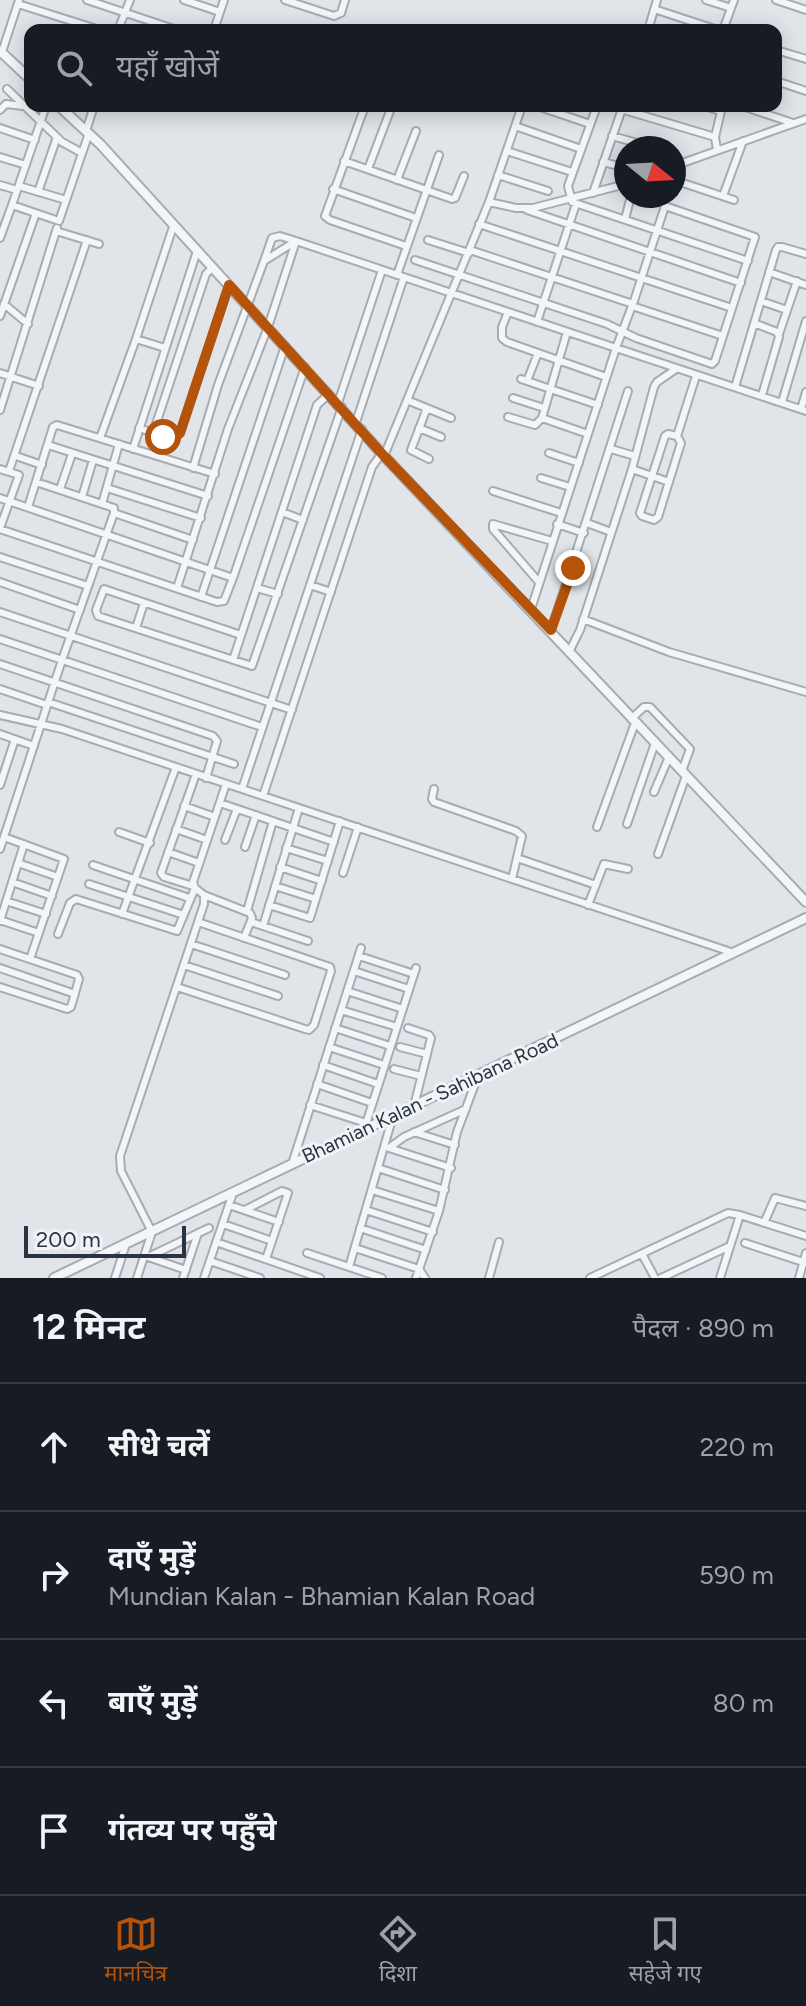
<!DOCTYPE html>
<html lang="hi">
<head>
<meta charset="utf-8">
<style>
	:root { --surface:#171b24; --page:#242831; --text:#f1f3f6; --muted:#9ea1a6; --line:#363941; --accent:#b45309 }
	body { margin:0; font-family:Figtree,"Noto Sans Devanagari",sans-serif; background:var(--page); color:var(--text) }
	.compass { position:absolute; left:614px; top:136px; width:72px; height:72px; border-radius:50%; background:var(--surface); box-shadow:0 4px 20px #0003; rotate:108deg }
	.scale { position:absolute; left:24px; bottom:20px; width:162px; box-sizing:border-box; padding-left:8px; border:4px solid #293442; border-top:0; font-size:22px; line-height:28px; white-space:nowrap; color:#293442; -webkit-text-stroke:6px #f0f4f7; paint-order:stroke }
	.stop { position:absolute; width:24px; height:24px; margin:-18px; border:6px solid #b45309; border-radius:50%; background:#fff }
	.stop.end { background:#b45309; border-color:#fff; box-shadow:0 2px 8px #0008 }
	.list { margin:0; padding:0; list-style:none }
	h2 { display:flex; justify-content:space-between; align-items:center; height:104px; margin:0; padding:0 32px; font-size:34px }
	h2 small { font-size:26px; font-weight:400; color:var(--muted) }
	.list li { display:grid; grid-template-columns:52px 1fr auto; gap:24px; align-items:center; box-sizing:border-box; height:128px; padding:0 32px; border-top:2px solid var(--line) }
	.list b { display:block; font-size:30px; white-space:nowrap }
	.list p { margin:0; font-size:26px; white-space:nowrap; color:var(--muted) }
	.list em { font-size:26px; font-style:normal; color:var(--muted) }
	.icon { flex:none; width:44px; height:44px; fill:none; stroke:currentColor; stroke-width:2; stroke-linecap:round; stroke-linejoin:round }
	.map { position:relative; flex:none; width:806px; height:1278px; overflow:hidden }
	.search { position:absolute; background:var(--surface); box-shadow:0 4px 20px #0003; left:24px; right:24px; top:24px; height:88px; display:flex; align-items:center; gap:20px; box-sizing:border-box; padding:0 28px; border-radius:16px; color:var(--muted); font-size:30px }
	.sheet { height:616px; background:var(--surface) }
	nav { display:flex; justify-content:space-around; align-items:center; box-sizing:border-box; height:112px; border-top:2px solid var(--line); background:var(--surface); font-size:22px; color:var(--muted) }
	nav a { display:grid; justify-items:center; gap:4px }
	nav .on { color:var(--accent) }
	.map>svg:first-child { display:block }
</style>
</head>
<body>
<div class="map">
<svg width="806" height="1278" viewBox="0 0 806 1278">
	<rect width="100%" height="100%" fill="#e1e5ea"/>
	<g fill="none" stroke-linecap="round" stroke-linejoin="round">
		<defs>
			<path id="minor" d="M87,0L177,30
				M184,0L220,12
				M285,0L334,16L341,13L345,0
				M706,0L731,8
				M776,0L806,10
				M18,4L100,30
				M654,9L718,30
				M118,30L130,0
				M214,30L224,0
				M648,30L657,0
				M723,30L734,0
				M776,50L806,59
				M2,52L19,0
				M776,81L806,91
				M7,89L62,142L82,153
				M365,106L325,216L330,220L406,246
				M537,106L590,124
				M597,106L568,186L572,202L748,261
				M704,106L721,111L722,106
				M742,106L793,123
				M621,109L715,137
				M0,110L6,104L23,106
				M515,126L581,149
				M0,128L35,140
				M86,131L94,106
				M612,136L655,148
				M717,150L715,137L721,111
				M507,151L572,172
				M0,157L26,165
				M344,161L452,199L455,198L464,176
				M603,162L626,168
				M674,166L806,119
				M368,169L390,111
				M498,175L548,191
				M397,180L416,131
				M674,180L734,200
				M0,185L17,190
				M19,186L66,200
				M333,189L416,218
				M38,192L57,137
				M593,193L623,106
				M723,196L743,141
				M489,202L522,106
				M12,205L46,106
				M527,210L741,283
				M625,219L631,196
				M479,224L732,308
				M57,228L56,231L99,244
				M0,238L12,205L59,221L89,133
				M428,240L469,253
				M470,250L633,304
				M769,272L806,285
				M397,275L439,155
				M761,301L787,310
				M4,304L28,324
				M632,306L723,336
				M508,312L502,327V338L507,342L606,377
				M0,316L36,213
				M537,322L576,204
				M754,323L777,332L779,337L762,395
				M567,332L542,418L588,434
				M779,334L797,281
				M136,339L165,348
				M0,373L39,386
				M521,379L598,405
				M527,381L538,353
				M735,387L776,250L778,247H782L806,254
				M513,398L544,408
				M407,400L451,418
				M782,402L806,321
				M338,403L382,270
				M427,408L411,450L429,459
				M801,409L806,392
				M0,410L56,231
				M508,417L535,425L542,418
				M356,422L404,277
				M139,428L151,432L154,430L206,274L213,267
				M419,428L441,437
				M153,432C162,437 173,443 180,433L229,285
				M677,436L668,434L665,436L640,513L642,516L654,520L658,517L681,443L677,436L696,376
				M100,438L136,339L173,227
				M119,444L102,504L114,508V513L193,540
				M48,445L208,496
				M133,449L197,251
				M611,449L635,456
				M549,453L579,463
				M16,456L42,465
				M384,456L489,202L516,208H533L626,184
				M193,468L218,385L264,261L296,241L616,348L632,306L633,304L665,206L755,237L715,361L712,364L636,338L607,324L415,260
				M0,469L19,475L0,528
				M632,469L669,482
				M9,471L87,240
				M541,478L570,487
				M36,482L102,504
				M107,488L201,518
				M60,489L72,454
				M493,491L561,513
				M82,497L93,460
				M0,498L233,578L305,367
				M28,507L53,427L57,425L215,474
				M282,512L303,520
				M587,523L611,532
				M557,524L584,533
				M0,529L217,602L224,601L233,578
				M0,557L88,586
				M538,581L493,529V524L552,541
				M0,582L80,610
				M310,585L331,592
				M177,588L228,429L268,327L296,241L280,236L272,238L264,261
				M257,588L278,594
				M201,597L285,346
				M531,609L616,348L806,411
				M0,612L292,710
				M583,619L669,652L806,692
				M136,628L144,603
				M551,630L628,391
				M241,635L104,589L96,610L98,616L252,666L342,407
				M0,639L262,727
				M570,650L580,630L632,469L654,387L657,382L676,369
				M233,660L317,405L329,394
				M0,664L213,736L217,741L206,778
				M0,689L47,705
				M48,702L234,764
				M0,715L62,729L263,796L372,467L382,453
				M631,719L644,707H650L690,749L682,771
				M0,734L34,746
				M0,785L15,739
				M242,789L362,429
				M434,789L432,799L434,802L516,831L522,836L512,879
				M654,792L669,757
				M263,796L734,953
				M220,803L334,842
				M184,806L215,817
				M627,824L655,743
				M597,827L635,723
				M176,829L207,840
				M119,832L150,843
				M4,837L64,859L30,959
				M225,840L237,809
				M245,847L256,815
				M286,848L328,861
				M0,849L62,660L114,513
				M168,852L199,863
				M658,854L686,776
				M517,858L596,885
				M18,863L58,877
				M93,865L189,898
				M280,867L322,881
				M343,873L358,827
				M12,882L52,896
				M89,884L184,915
				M193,886L164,877L161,873L196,774
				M275,886L316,899
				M204,895L250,913L252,918L244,938
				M6,901L46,914
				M269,905L310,918L340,821
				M588,905L604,864L628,869
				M247,911L273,821
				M122,914L176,767
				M0,920L39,933
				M0,921L24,844
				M251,922L308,941
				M263,926L299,808
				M58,934L70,903L76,899L177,931L195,888
				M191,944L285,975
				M0,949L77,975L79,979L71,1007L67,1009L0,987
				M359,956L414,974
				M184,965L278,996
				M0,968L75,994
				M354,971L409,989
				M177,987L305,1029L309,1030L314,1025L331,971L330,967L198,922
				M347,991L403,1009
				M341,1010L397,1027
				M335,1028L390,1046
				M408,1028L429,1035L431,1038L414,1106
				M329,1047L384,1065
				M400,1047L427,1054
				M323,1065L378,1084
				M394,1069L421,1076
				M317,1084L372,1103
				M310,1105L366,1123
				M364,1130L416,968
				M414,1132L455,1145
				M389,1148L404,1137L466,1109
				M389,1148L451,1168
				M292,1164L361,948
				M378,1168L445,1190
				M372,1190L439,1211
				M229,1205L279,1222
				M245,1210L282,1191L288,1193L266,1259
				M366,1210L433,1232
				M764,1223L775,1198L806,1206
				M223,1224L272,1241
				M360,1228L426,1250
				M216,1242L320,1278
				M745,1243L806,1263
				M355,1248L419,1269L425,1278
				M307,1253L382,1278
				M642,1254L655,1278
				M148,1257L209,1228
				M148,1257L186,1270
				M210,1261L260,1278
				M349,1267L393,1116
				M115,1278L126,1244
				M137,1278L152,1232L121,1171L120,1156L204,904V895L195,888L193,882L226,784
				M183,1278L198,1233
				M204,1278L233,1193
				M416,1278L439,1211L457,1132L478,1076
				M489,1278L499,1242
				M590,1278L728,1213L740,1215L806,1236
				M661,1278L730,1246
				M720,1278L740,1215
				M799,1278L806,1253"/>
			<path id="tertiary" d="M0,51L30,79
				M59,106L101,145L384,456L806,902
				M54,1278L806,918"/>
		</defs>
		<use href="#minor" stroke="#a6acb4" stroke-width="10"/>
		<use href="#tertiary" stroke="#a6acb4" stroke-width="12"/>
		<use href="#minor" stroke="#f4f5f8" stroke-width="6"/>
		<use href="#tertiary" stroke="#f4f5f8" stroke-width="8"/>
	</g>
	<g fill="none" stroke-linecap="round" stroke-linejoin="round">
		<path stroke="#b45309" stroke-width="10" d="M163,437L173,438L180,433L229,285L384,456L551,630L573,568"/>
	</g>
	<g text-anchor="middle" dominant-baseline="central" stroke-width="6" stroke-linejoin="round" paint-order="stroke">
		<g font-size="20" fill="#293442" stroke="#f0f4f7">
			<text transform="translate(430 1098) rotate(-25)">Bhamian Kalan - Sahibana Road</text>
		</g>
	</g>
</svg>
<svg class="compass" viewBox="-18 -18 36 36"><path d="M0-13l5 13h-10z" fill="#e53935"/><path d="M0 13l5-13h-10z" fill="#9ea1a6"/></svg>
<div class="scale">200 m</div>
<div class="stop" style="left:163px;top:437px"></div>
<div class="stop end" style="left:573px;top:568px"></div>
<div class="search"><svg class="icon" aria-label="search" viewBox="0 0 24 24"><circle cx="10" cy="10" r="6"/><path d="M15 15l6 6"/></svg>यहाँ खोजें</div>
</div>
<section class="sheet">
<h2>12 मिनट<small>पैदल · 890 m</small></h2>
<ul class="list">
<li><svg class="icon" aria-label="ahead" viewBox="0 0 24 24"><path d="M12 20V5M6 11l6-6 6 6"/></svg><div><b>सीधे चलें</b></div><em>220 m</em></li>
<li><svg class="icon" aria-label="right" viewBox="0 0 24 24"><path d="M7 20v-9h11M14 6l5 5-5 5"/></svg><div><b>दाएँ मुड़ें</b><p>Mundian Kalan - Bhamian Kalan Road</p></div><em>590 m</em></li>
<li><svg class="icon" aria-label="left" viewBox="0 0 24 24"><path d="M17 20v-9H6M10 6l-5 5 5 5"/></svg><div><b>बाएँ मुड़ें</b></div><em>80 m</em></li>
<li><svg class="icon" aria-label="arrive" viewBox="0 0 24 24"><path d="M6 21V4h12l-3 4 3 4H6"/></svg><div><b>गंतव्य पर पहुँचे</b></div></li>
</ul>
</section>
<nav>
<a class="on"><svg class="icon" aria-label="map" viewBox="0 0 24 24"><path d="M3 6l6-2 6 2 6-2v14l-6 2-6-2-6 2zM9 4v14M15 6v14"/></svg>मानचित्र</a>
<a><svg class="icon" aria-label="directions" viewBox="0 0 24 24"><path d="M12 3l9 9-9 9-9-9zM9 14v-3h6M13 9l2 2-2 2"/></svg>दिशा</a>
<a><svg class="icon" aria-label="saved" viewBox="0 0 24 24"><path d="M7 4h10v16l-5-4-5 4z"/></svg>सहेजे गए</a>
</nav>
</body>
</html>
